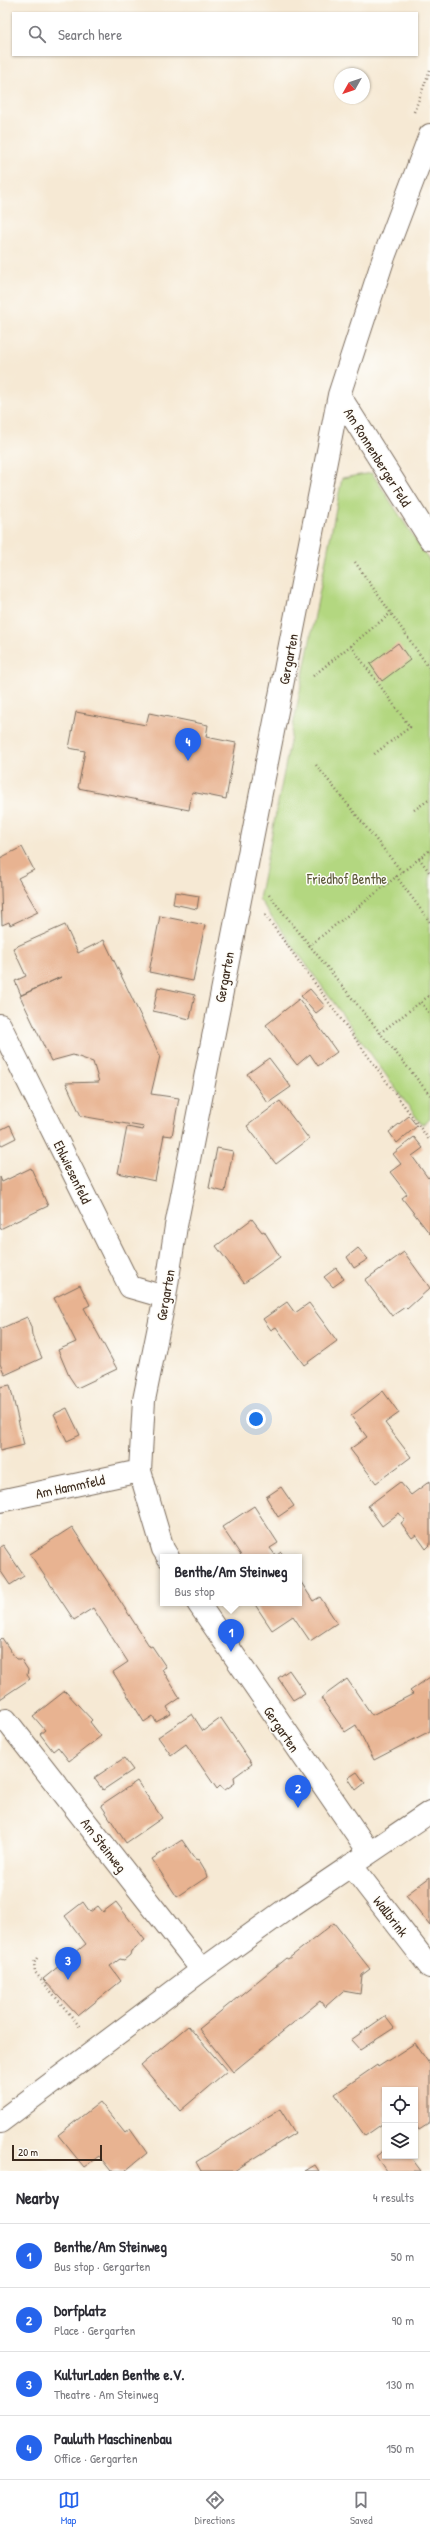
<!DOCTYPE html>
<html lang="en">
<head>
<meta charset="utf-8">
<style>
	:root { --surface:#fff; --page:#f7f7f7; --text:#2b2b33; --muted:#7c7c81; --line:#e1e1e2; --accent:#2563eb }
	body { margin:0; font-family:"Patrick Hand",sans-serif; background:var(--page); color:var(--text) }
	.controls { position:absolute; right:12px; bottom:12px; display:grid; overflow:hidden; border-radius:0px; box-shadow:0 1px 3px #0004 }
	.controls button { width:36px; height:36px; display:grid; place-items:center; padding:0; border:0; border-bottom:1px solid var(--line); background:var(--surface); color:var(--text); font:20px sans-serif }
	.compass { position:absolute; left:334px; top:68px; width:36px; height:36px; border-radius:50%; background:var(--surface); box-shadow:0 1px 3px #0004; rotate:230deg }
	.scale { position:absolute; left:12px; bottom:10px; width:90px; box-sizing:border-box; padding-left:4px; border:2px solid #3b2a1e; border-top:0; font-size:11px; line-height:14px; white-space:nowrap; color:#3b2a1e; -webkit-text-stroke:3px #fdfcf7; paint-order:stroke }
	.you { position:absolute; left:256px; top:1419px; width:14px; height:14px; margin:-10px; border:3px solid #fff; border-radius:50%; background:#1a73e8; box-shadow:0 0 0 6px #1a73e833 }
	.badge { display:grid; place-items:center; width:26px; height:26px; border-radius:50%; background:var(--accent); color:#fff; font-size:13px; font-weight:700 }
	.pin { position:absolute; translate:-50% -33px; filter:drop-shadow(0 1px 2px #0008) }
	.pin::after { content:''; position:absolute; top:21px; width:14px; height:12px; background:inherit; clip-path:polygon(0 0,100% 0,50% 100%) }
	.popup { position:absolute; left:160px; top:1554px; width:142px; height:52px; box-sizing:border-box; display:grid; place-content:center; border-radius:0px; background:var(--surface); filter:drop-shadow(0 1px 3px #0005); font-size:13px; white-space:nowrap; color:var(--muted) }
	.popup b { font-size:15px; color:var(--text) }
	.popup::after { content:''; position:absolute; left:50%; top:100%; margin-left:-8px; border:8px solid transparent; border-top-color:var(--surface) }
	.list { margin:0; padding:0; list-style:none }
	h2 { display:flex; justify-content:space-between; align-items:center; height:52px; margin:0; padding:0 16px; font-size:17px }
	h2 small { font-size:13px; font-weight:400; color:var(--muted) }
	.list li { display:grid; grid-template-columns:26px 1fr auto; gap:12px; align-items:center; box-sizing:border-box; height:64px; padding:0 16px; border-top:1px solid var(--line) }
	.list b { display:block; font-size:15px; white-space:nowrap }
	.list p { margin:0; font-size:13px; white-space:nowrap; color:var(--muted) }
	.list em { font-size:13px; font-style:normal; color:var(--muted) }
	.icon { flex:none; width:22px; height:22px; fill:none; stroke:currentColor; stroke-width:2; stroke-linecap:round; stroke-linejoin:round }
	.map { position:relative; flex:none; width:430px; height:2171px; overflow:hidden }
	.search { position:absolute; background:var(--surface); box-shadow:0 1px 3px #0004; left:12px; right:12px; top:12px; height:44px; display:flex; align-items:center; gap:10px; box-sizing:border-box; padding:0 14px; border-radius:0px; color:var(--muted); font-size:15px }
	.sheet { height:308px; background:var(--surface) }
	nav { display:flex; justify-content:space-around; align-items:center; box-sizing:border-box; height:56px; border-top:1px solid var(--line); background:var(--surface); font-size:11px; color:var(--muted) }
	nav a { display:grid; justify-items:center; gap:2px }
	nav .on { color:var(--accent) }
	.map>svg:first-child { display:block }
</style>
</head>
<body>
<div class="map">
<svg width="430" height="2171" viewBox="0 0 430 2171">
	<rect width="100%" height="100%" fill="#fdfcf7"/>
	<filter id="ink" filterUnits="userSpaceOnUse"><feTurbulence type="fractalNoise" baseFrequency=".025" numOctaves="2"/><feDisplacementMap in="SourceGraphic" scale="8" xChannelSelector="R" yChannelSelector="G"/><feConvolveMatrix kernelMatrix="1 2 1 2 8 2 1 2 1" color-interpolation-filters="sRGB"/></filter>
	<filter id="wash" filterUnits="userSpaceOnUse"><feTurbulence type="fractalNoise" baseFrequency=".012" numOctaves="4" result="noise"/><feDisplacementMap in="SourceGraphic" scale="16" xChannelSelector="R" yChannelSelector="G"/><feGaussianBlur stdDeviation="0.9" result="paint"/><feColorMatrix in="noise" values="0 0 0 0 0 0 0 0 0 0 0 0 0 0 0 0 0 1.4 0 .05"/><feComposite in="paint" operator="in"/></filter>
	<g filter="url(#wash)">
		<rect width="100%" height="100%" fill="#f6e9d4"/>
		<path fill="#b3d780" stroke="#77804f" d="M372,473L430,562V1119L422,1125L259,899L342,478Z"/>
		<g id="blocks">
			<path fill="#e8b391" d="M398,643L410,660L382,681L370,664Z
				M76,712L146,725L149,713L208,725L206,737L236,743L226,799L192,792L189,810L78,788L85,751L69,748Z
				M22,847L34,870L18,878L38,912L10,925L9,922L2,925L0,858Z
				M175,892L199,896L197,909L173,904Z
				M160,916L205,925L193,981L149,972Z
				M65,925L78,953L104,940L160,1056L151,1094L179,1098L172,1136L164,1135L155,1181L118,1173L127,1127L143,1130L144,1127L81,1116L66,1083L99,1082L93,1062L73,1055L51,1061L20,996L61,977L21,995L15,981L26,976L13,948Z
				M158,987L195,995L190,1019L153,1011Z
				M310,989L325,1006L316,1013L301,996Z
				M299,999L337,1052L318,1066L310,1054L297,1065L266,1025Z
				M269,1058L291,1087L268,1103L247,1074Z
				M280,1101L309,1139L276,1164L247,1126Z
				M409,1116L417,1126L397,1143L389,1132Z
				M10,1125L16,1138L0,1146V1130Z
				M414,1137L423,1148L412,1156L428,1178L430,1176V1234L402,1198L407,1194L390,1172L401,1164L393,1154Z
				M217,1148L233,1151L225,1192L209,1188Z
				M31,1168L48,1206L0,1229V1177L2,1182Z
				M252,1219L262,1232L264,1231L280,1257L244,1283L216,1246Z
				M358,1248L368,1259L354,1268L347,1257Z
				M404,1252L430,1288L407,1309L405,1307L392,1316L365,1280Z
				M336,1268L344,1279L333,1287L324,1277Z
				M80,1285L90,1305L84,1308L117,1369L77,1388L69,1376L58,1350L76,1342L54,1298Z
				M287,1302L295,1313L309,1303L337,1341L304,1365L276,1327L271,1330L263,1319Z
				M27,1317L31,1327L32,1335L42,1358L5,1375L0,1364V1329Z
				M10,1385L24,1445L0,1451V1387Z
				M383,1391L399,1413L385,1423L411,1457L376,1483L350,1449L367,1437L351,1416Z
				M67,1408L80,1435L67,1441L54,1414Z
				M430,1481V1545L426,1549L416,1535L412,1538L401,1523L405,1520L399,1513L382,1526L368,1506L400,1482L411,1495Z
				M281,1487L294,1506L278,1517L266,1497Z
				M254,1506L278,1543L270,1548L276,1556L281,1552L284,1557H242L222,1527Z
				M72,1527L150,1647L152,1646L166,1667L162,1669L180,1698L167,1707L171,1714L156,1722L153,1716L144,1722L113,1672L128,1662L93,1608L74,1620L30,1554Z
				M3,1545L24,1576L10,1585L0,1570V1547Z
				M299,1579L313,1601L320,1597L337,1623L310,1641L293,1616L272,1630L254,1603H299Z
				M2,1638L16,1659H21L28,1670L27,1675L30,1679L0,1699V1640Z
				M289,1670L305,1693L293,1700L278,1678Z
				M430,1677V1731L374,1760L356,1725L345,1732L321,1698L347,1679L372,1715L413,1694L410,1691Z
				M65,1691L92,1720L90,1722L101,1736L69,1761L58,1747L53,1751L40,1734L45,1730L33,1716Z
				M192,1714L203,1731L221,1718L252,1764L234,1777L235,1783L225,1790L220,1786L217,1789L186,1744L171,1755L158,1737Z
				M124,1758L133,1770L103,1790L94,1778Z
				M357,1772L365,1783L356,1790L348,1778Z
				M137,1781L162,1818L126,1843L101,1805Z
				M182,1840L195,1859L199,1860L205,1870L207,1877L177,1897L152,1859Z
				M430,1877V1925L406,1895Z
				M83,1902L90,1912L98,1906L103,1912L116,1902L145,1940L131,1951L130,1955L124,1960L120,1959L110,1966L121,1981L78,2016L43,1979L86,1944L65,1916Z
				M334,1923L370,1969L362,1975L360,1994L343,1991L325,2007L320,2001L233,2072L199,2029L286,1958L288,1959Z
				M385,2016L394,2028L360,2050L351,2040Z
				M188,2026L227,2071L180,2111L141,2065Z
				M415,2043L430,2065V2123L419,2130L415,2124V2090H385V2122L365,2136L335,2094L377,2065L378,2067Z
				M100,2102L125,2133L130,2129L147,2153L125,2171H111L99,2156L84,2167L58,2135Z
				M280,2109L295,2133L234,2171H201L196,2162Z
				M385,2150V2156H410L421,2171H386L376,2156Z
				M315,2165L319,2171H305Z"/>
		</g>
	</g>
	<g filter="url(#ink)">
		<use href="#blocks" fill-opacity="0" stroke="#7c6d5e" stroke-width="1"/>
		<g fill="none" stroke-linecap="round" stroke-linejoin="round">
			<defs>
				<path id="minor" d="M339,395L430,539
					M0,1025L130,1287L165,1297
					M0,1501L140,1471
					M168,1557L163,1549L140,1471L144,1400L165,1297L176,1226L339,395L384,257L430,135
					M198,1603L369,1852
					M6,1720L202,1970
					M351,1865L430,1967
					M0,2122L202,1970L285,1910L430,1812"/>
			</defs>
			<use href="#minor" stroke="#7c6d5e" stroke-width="24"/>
			<path stroke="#7c6d5e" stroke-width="2.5" stroke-dasharray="1 3" stroke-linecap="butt" d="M414,112L430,70
				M355,562L430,669
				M351,646L410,727L373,755
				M313,676L391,613
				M316,765L402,872
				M414,810L430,799
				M419,858L430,873
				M396,876L430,922
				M269,895L430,1095
				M265,915L430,1141
				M309,946L430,850
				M421,1002L430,1015
				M380,1033L430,995
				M37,1958L34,1963L35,1972L81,2028"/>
			<use href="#minor" stroke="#fff" stroke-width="22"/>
		</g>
	</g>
	<g text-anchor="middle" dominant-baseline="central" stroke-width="3" stroke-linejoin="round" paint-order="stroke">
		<g font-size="14" fill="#3b2a1e" stroke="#fdfcf7">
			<text transform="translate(378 457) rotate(58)">Am Ronnenberger Feld</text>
			<text transform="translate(288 659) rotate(-79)">Gergarten</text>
			<text transform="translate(224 977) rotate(-79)">Gergarten</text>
			<text transform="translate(73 1172) rotate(64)">Ehlwiesenfeld</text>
			<text transform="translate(165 1295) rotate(-80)">Gergarten</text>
			<text transform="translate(70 1486) rotate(-12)">Am Hammfeld</text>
			<text transform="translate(282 1729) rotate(56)">Gergarten</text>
			<text transform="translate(104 1845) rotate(52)">Am Steinweg</text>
			<text transform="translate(391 1916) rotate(52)">Wallbrink</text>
		</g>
		<g font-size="14" fill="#595536" stroke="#fdfcf7">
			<text x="347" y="878">Friedhof Benthe</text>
		</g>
	</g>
</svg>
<div class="controls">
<button><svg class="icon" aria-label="locate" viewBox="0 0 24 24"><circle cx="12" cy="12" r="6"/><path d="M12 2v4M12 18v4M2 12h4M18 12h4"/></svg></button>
<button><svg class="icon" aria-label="layers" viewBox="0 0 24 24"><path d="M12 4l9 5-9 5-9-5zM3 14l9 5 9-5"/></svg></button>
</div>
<svg class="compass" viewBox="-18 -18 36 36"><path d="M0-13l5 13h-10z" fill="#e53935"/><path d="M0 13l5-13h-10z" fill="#7c7c81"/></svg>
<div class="scale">20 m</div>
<div class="you"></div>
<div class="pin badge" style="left:231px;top:1652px">1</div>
<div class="popup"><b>Benthe/Am Steinweg</b>Bus stop</div>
<div class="pin badge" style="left:298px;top:1808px">2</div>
<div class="pin badge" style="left:68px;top:1980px">3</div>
<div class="pin badge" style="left:188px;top:761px">4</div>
<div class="search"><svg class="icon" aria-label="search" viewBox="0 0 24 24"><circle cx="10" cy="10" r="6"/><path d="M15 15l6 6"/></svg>Search here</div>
</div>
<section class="sheet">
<h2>Nearby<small>4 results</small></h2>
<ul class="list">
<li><span class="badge">1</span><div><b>Benthe/Am Steinweg</b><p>Bus stop · Gergarten</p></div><em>50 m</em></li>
<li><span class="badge">2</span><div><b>Dorfplatz</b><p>Place · Gergarten</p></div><em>90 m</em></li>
<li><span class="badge">3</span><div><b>KulturLaden Benthe e.V.</b><p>Theatre · Am Steinweg</p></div><em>130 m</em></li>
<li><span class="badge">4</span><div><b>Pauluth Maschinenbau</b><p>Office · Gergarten</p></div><em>150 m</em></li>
</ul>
</section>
<nav>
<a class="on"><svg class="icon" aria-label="map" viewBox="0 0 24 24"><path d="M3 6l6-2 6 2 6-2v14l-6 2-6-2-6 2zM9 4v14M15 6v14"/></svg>Map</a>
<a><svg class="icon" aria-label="directions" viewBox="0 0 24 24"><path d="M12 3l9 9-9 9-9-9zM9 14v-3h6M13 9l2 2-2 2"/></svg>Directions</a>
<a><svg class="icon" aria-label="saved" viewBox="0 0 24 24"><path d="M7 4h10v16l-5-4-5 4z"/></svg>Saved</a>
</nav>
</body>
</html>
